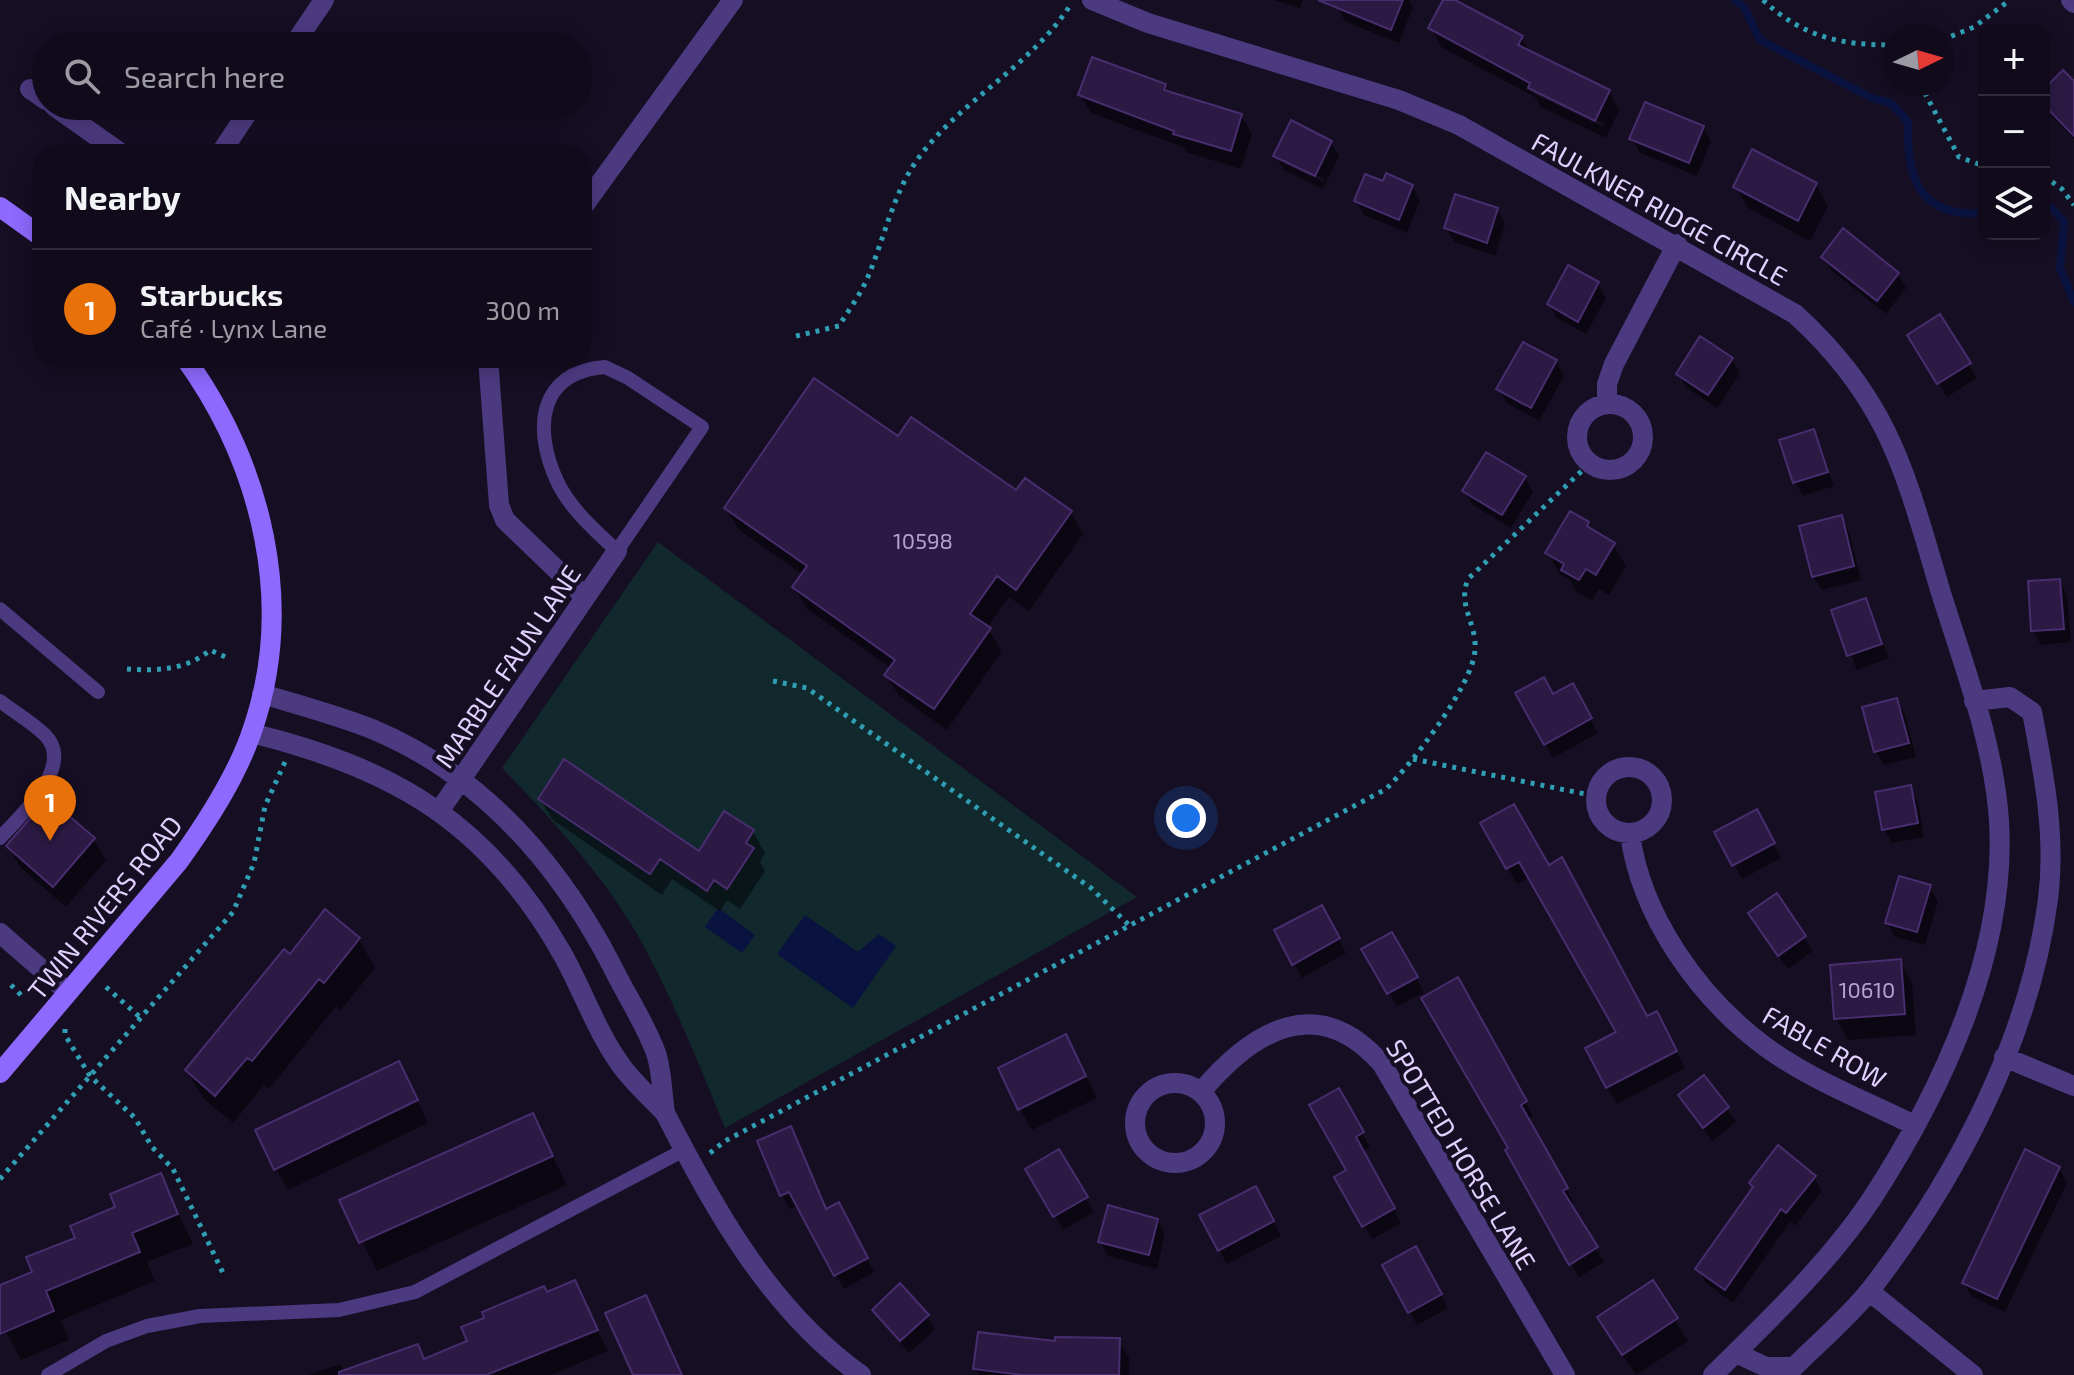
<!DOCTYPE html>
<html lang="en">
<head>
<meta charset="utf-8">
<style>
	:root { --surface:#100a1a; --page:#1e1827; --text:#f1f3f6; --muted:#9c9aa2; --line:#302b39; --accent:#b45309 }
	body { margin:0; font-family:"Exo 2",sans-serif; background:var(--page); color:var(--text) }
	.controls { position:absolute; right:24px; top:24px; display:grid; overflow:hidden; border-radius:16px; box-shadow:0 4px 20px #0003 }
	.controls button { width:72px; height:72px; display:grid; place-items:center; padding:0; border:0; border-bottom:2px solid var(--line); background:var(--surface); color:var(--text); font:40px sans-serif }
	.compass { position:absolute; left:1882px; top:24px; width:72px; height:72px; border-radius:50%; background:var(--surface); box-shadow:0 4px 20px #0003; rotate:85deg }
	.you { position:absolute; left:1186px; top:818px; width:28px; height:28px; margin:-20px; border:6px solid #fff; border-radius:50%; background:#1a73e8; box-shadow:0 0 0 12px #1a73e833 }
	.badge { display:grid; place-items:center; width:52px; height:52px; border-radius:50%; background:var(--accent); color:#fff; font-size:26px; font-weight:700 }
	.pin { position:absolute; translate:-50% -66px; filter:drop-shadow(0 2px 4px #0008) }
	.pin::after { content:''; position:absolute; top:42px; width:28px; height:24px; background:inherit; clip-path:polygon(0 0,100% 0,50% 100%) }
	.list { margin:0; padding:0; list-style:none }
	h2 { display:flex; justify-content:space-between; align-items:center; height:104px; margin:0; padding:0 32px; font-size:34px }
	h2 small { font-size:26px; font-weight:400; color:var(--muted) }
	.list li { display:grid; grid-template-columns:52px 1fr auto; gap:24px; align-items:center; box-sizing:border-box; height:120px; padding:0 32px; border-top:2px solid var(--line) }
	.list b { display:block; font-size:30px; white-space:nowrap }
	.list p { margin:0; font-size:26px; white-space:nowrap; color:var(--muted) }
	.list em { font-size:26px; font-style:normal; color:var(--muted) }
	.icon { flex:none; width:44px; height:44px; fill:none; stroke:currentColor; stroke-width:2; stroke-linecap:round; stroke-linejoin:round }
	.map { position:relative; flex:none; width:2074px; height:1375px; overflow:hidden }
	.search { position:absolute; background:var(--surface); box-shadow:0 4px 20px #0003; left:32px; top:32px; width:560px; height:88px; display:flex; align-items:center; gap:20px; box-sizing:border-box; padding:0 28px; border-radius:44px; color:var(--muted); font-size:30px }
	.panel { position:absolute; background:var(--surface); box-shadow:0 4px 20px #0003; left:32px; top:144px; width:560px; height:224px; border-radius:32px }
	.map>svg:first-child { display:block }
</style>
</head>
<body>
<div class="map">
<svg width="2074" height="1375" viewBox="0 0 2074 1375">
	<rect width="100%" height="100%" fill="#160e23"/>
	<path fill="#11282d" d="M658,542L1137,897L725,1128C698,1062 672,996 637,934C603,875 549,816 502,768Z"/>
	<path fill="#0a1240" d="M718,908L755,935L742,953L705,927Z
		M805,915L858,952L879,934L896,946L853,1008L777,954Z"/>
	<path fill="#0007" fill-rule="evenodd" d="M1274,0H1303L1300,8Z
		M1341,0H1409L1413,7L1399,43L1346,22L1337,8Z
		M1445,0L1521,38L1530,53L1609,91L1619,110L1606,138L1541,107L1535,97L1441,47L1431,28ZM1534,89L1605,124L1604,127L1534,94Z
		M1164,86L1169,94L1241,115L1252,134L1241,169L1186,152L1183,147L1091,113L1080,95Z
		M2044,92L2074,93V139L2046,111Z
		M1703,127L1711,141L1697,176L1640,153L1632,139Z
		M1331,142L1339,156L1323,189L1284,170L1276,156ZM1285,159L1324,179L1323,182L1285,164Z
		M1384,184L1412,186L1420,201L1407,233L1364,215L1356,201Z
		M1816,184L1828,206L1810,241L1748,208L1736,187Z
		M1497,210L1505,224L1495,256L1454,242L1446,228Z
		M1823,257L1898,274L1906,288L1886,314L1832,271Z
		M1598,284L1606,298L1586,334L1557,318L1549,304Z
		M1940,317L1977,378L1947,397L1910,335Z
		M1732,359L1740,373L1717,408L1687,388L1678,374Z
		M1556,362L1564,376L1539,421L1507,403L1499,389Z
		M1813,431L1834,486L1803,496L1795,482Z
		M1525,477L1533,492L1511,528L1473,505L1465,491Z
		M1016,493L1071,512L1083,534L1029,611L1009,597L987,628L1002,651L947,730L899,696L886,675L891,668L807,609L794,588L803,575L738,529L726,508Z
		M1841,518L1849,532L1861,580L1822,590L1813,576Z
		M1588,524L1593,532L1613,545L1626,566L1609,595L1599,589L1592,601L1576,591L1569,579L1560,574L1548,553Z
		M2059,581L2067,595L2071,642L2041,645L2033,631Z
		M1865,600L1889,658L1857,670L1833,611Z
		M1572,686L1598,733L1553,758L1518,693L1552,696Z
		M1896,700L1905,714L1916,757L1884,765L1876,751Z
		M1910,788L1918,802L1924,837L1892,843L1884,829Z
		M540,799L699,854L753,832L765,853L760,862L765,871L740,909L727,900L720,911L672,879L662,895L553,820Z
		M1756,812L1781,858L1742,879L1717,833Z
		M1483,824L1548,868L1646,1018L1666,1030L1685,1068L1617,1104L1607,1087L1618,1033L1530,877L1517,884Z
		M93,839L106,860L66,907L21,868L8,846Z
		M1929,887L1938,901L1925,945L1895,937L1887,922Z
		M1776,896L1813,951L1788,969L1759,927Z
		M1321,907L1346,953L1302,978L1276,931Z
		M1391,934L1424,992L1397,1007L1364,949Z
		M359,939L375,968L341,1010L336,1006L269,1089L264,1085L233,1123L204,1099L187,1071L290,956Z
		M1900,961L1912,983L1916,1035L1848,1040L1836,1019Z
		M1457,980L1533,1116L1527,1120L1574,1203L1569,1205L1604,1262L1579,1277L1508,1151L1511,1149Z
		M1077,1058L1097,1098L1032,1130L1020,1109Z
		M1704,1077L1736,1122L1712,1141L1680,1096Z
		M410,1085L428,1123L288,1190L276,1169Z
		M1338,1090L1370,1147L1362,1152L1401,1223L1372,1239L1337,1177L1349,1171Z
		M532,1115L567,1185L377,1271L342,1201Z
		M760,1142L827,1211L846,1219L874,1272L844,1289L799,1205L790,1209L782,1195Z
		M1059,1152L1094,1212L1063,1230L1028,1169Z
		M2059,1168L2067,1183L2005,1312L1972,1297L1964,1283Z
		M160,1175L193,1244L147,1262L155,1281L61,1320L69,1340L21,1360L0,1321V1287L34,1273Z
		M1814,1177L1822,1191L1795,1226L1790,1222L1733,1303L1706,1283L1698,1269L1754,1189L1751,1184Z
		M1263,1202L1281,1236L1227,1264L1219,1250Z
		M1157,1220L1165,1234L1157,1269L1108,1256L1100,1242Z
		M1415,1249L1448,1308L1417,1325L1384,1266Z
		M574,1283L608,1351L551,1375H309L340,1364L345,1372L418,1346L426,1360L470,1342L547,1294Z
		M1652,1283L1688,1341L1636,1375L1612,1339Z
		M645,1297L657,1318L683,1375H635Z
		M874,1310L927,1316L935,1330L909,1353Z
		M1118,1340L1129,1358V1375H979L975,1369L1057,1343Z"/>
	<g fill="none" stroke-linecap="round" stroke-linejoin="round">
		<path stroke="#0a1240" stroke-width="8" d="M1735,0L1744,7L1760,40L1872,98L1891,103L1908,122C1906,179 1920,218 1984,213
			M2044,208H2052L2064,222L2060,268L2074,302"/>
	</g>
	<path fill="#2c1a44" stroke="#482d6f" stroke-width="2" d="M1318,0H1403L1391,30Z
		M1443,0H1455L1523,36L1518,45L1610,90L1595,121L1528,88L1530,83L1428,28Z
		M1092,57L1166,84L1164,90L1242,114L1231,151L1173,134L1174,131L1078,95Z
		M2063,70L2074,81V136L2044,105V89Z
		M1645,102L1704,126L1689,163L1629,139Z
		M1291,120L1332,141L1315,176L1273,156Z
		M1752,149L1817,183L1798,221L1733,187Z
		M1386,173L1413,185L1399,220L1354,201L1365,174L1383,181Z
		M1455,194L1498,208L1487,243L1444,228Z
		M1843,228L1899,273L1877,301L1821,257Z
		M1568,265L1599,282L1578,322L1547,304Z
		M1940,314L1971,363L1937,384L1907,335Z
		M1700,336L1733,358L1708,395L1676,374Z
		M1523,342L1557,360L1531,408L1496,389Z
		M814,378L898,436L911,417L1016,490L1025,478L1072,511L1016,590L997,576L970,614L991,628L934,709L884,675L895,660L792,587L807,566L724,508Z
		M1814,429L1828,472L1793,483L1779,440Z
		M1486,452L1526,476L1502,515L1462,491Z
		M1570,511L1589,522L1587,526L1615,543L1596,575L1586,569L1579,580L1561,570L1564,564L1545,553Z
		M1842,515L1854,566L1812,577L1799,526Z
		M2060,579L2064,629L2031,631L2028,581Z
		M1866,598L1882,644L1847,656L1831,610Z
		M1544,677L1553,694L1573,683L1592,718L1544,745L1515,693Z
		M1897,698L1909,743L1874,752L1862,707Z
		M564,759L699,851L724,811L754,830L746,843L754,848L727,889L714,880L707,891L660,859L650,874L538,799Z
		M1911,785L1918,823L1882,830L1875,792Z
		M48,798L95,838L53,887L6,846Z
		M1514,804L1549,865L1562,857L1647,1016L1657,1011L1677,1051L1606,1088L1585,1048L1616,1032L1519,862L1506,869L1480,823Z
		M1757,809L1775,843L1732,866L1714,832Z
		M1899,876L1931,885L1917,932L1885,923Z
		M1777,893L1806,936L1778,956L1748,913Z
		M1322,905L1340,938L1292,965L1274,930Z
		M325,909L360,938L324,983L319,979L252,1061L247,1058L215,1096L185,1070L284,949L290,954Z
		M1392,932L1418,977L1387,994L1361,949Z
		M1901,959L1905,1014L1834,1019L1830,965Z
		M1458,977L1527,1101L1521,1105L1568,1188L1563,1191L1598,1247L1569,1265L1505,1150L1508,1148L1421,998Z
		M1066,1034L1086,1076L1018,1110L998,1068Z
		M399,1061L418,1100L274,1170L255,1130Z
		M1704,1075L1729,1107L1703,1128L1678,1095Z
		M1339,1088L1364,1132L1356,1137L1395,1208L1362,1227L1334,1177L1346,1170L1309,1105Z
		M533,1113L553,1156L359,1243L339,1200Z
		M791,1126L826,1209L839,1202L868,1258L834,1276L789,1192L780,1196L757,1141Z
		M1778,1145L1816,1176L1786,1213L1781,1209L1725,1290L1695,1269L1753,1187L1749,1183Z
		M1059,1149L1088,1197L1053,1217L1025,1169Z
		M2025,1149L2060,1167L1997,1299L1962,1283Z
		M161,1173L178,1214L132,1233L140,1252L46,1291L54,1311L0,1334V1285L32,1272L26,1257L75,1238L70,1226L115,1207L110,1194Z
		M1256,1186L1274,1221L1218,1251L1199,1215Z
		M1108,1205L1158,1219L1149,1255L1098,1242Z
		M1416,1246L1442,1294L1408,1313L1382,1265Z
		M575,1280L598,1330L486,1375H339V1372L418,1344L424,1359L467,1341L461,1327L484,1318L482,1312L544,1286L547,1292Z
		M1653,1280L1678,1318L1622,1355L1597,1317Z
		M900,1283L929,1315L900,1341L872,1310Z
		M646,1295L682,1375H633L605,1313Z
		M978,1332L1055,1341V1337L1120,1338L1119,1375H1023L973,1369Z"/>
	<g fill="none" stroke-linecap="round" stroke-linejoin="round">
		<path stroke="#309fb3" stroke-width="5" stroke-dasharray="4 6" stroke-linecap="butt" d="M1763,0C1804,38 1841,45 1894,45
			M1942,40L1974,27L2010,0
			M1920,84L1959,157L1984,166
			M2044,176L2062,189L2074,205
			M796,336L839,326C848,311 860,295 867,279C884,240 892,196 917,160C960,100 1031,67 1071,4
			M127,669C157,671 187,670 210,650L230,659
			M773,681L807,688L1091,888L1130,926
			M1413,759L1595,796
			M11,985L24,998
			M106,987L142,1019
			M65,1029V1035L90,1076L135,1118L152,1147L173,1169L223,1273
			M710,1153L725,1141L1386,789C1411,765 1473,685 1475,650C1477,623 1457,606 1468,579L1589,464
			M0,1179L233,912L254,863L265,806L285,762"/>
		<path stroke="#4c3a81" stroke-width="14" d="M605,367L628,378L702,427L617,551C595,530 570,509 557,481C533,429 538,372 605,367Z
			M0,609L98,692
			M0,701C14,712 32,722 45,735C76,766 20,816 0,838
			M48,1375L106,1341L147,1326L200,1316L339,1310L415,1292L684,1150"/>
		<path stroke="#4c3a81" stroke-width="20" d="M1092,0L1148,23L1399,100L1459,125L1795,314C1890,400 1906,475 1941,593C1964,666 1994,744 1999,821C2007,953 1942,1091 1871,1200C1828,1264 1768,1321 1713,1375
			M2071,0L2074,3
			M293,46L324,0
			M30,89L46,100
			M54,106L122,154
			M220,154L252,106
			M582,208L733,0
			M488,358L499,505L505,520L585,597
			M1607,403V384L1614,364L1677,244
			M1577 437a33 33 0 1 1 66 0a33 33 0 1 1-66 0Z
			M251,733C395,768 489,824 563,955C583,991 598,1035 623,1068C635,1084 651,1098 665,1113C662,1094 662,1071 656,1053C645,1023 626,995 612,966C558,862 482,775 372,729C336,715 299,705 262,694
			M1596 800a33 33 0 1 1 66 0a33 33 0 1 1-66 0Z
			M440,810L617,551
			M1630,834C1641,916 1698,996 1763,1045C1808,1079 1864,1100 1914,1125
			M0,933L68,992
			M2004,1057L2074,1086
			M1135 1123a40 40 0 1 1 80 0a40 40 0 1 1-80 0Z
			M1201,1092C1253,1030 1318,991 1382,1064L1565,1375
			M665,1113C715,1210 770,1310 861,1375
			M1869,1291L1973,1375
			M1736,1353L1766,1367H1794C1819,1342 1849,1317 1871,1289C1956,1179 2030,1039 2048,899C2056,836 2044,774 2032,712L2010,697L1974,701"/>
		<path stroke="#8d69fd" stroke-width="20" d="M0,207L42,237
			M0,1073L179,861C207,822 235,779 251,734C297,605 262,465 185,358"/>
	</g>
	<g text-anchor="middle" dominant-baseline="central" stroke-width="8" stroke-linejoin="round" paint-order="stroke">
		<g font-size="22" fill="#b3a3d0">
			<text x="923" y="540">10598</text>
			<text x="1867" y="989">10610</text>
		</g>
		<g font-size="26" fill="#e0d1fe" stroke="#160e23">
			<text transform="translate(1660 208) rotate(29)">FAULKNER RIDGE CIRCLE</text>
			<text transform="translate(507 666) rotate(-56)">MARBLE FAUN LANE</text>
			<text transform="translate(104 907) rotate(-51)">TWIN RIVERS ROAD</text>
			<text transform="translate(1825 1046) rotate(30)">FABLE ROW</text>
			<text transform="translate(1462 1154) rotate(59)">SPOTTED HORSE LANE</text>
		</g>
	</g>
</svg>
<div class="controls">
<button>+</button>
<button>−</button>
<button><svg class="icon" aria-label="layers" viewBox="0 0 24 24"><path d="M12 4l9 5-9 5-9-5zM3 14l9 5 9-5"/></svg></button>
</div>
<svg class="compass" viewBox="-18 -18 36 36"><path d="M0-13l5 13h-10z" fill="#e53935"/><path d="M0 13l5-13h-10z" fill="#9c9aa2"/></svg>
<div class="you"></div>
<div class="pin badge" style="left:50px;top:841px;background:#e8710a">1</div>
<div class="search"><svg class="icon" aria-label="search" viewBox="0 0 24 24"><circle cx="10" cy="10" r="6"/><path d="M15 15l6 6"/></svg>Search here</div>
<section class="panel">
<h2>Nearby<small></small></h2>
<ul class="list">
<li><span class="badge" style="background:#e8710a">1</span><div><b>Starbucks</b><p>Café · Lynx Lane</p></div><em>300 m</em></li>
</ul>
</section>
</div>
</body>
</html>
